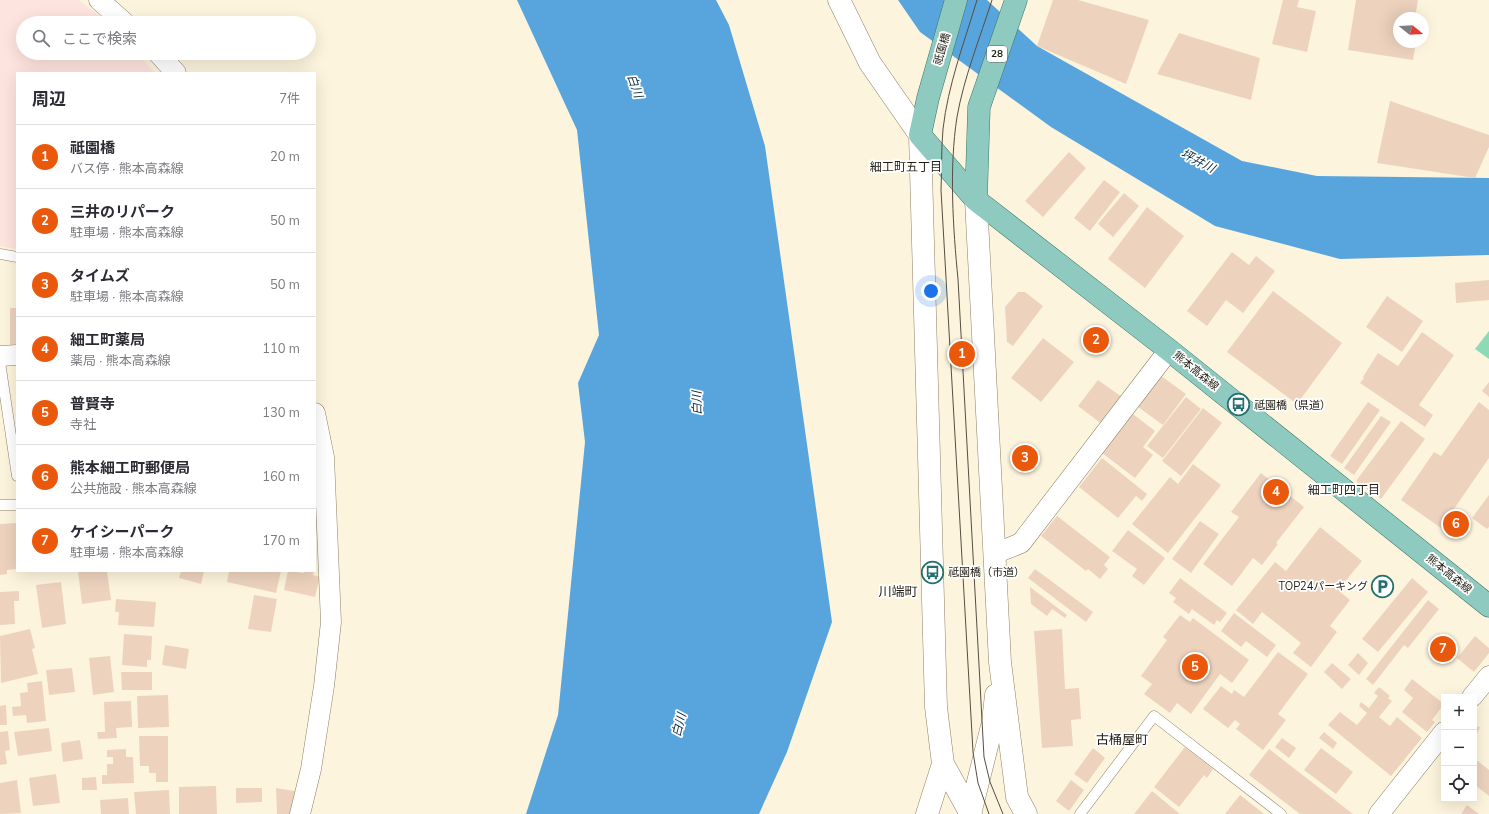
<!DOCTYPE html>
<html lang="ja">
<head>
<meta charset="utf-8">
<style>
	:root { --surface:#fff; --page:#f7f7f7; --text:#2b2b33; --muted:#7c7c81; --line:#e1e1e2; --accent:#ea580c }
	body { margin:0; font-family:"Nunito Sans","Noto Sans JP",sans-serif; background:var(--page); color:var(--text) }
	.controls { position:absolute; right:12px; bottom:12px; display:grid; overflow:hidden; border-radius:0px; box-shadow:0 4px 16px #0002 }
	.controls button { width:36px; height:36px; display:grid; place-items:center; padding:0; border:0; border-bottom:1px solid var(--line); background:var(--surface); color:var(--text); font:20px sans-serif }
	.compass { position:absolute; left:1393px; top:12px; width:36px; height:36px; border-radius:50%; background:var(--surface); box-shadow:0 4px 16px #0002; rotate:108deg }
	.you { position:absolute; left:931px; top:291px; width:14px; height:14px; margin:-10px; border:3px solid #fff; border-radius:50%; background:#1a73e8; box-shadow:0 0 0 6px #1a73e833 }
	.badge { display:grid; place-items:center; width:26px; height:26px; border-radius:50%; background:var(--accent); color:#fff; font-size:13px; font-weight:700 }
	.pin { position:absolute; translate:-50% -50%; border:2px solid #fff; box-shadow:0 1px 4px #0006 }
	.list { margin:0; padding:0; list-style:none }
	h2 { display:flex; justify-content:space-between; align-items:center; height:52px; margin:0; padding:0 16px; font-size:17px }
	h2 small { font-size:13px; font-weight:400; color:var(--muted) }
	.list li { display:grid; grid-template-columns:26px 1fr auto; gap:12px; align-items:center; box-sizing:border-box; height:64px; padding:0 16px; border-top:1px solid var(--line) }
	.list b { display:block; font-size:15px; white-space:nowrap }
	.list p { margin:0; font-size:13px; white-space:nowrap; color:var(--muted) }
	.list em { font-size:13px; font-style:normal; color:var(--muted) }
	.icon { flex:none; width:22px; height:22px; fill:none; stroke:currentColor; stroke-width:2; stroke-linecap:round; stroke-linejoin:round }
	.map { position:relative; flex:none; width:1489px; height:814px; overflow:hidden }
	.search { position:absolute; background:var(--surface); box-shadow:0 4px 16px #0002; left:16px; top:16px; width:300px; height:44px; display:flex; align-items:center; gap:10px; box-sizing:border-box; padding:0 14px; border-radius:22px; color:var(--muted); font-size:15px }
	.panel { position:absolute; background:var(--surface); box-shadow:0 4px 16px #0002; left:16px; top:72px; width:300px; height:500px; border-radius:0px }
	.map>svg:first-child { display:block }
</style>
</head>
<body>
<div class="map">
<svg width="1489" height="814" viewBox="0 0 1489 814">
	<rect width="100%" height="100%" fill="#fdf4dd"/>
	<path fill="#fee4de" d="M0,0H79L108,23H23V53H137L155,73H17V249L0,246Z"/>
	<path fill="#8ddab7" d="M1489,331V359L1475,349Z"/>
	<path fill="#58a5dd" d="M517,0H716L729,25L765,146L832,622L787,752L759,814H526L558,715L585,442L578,383L599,335L577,130Z
		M898,0H987L1037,46L1242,161L1317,176L1489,178V255L1340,259L1215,226L1051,127L920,32Z"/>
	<path fill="#edd3be" d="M1053,0H1078L1149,20L1126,84L1037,46Z
		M1283,0H1299L1297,7L1316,11L1307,52L1272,44Z
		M1356,0H1418L1415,18H1399V42H1416L1413,60L1348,50Z
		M1179,33L1260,58L1251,100L1157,74Z
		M1390,101L1489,135V147L1475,178L1377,163Z
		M1069,152L1086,168L1043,217L1025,201Z
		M1104,180L1120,192L1090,231L1074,218Z
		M1124,193L1139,206L1113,237L1098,224Z
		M1147,207L1184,236L1145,288L1108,259Z
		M1232,252L1249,265L1256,256L1275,271L1243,313L1226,300L1207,326L1187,311Z
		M1489,280V300L1456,303L1455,283Z
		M1273,291L1342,343L1297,404L1227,352Z
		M1018,292H1025L1043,306L1013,346L1007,342L1005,307Z
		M1387,296L1423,321L1402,352L1366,327Z
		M10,308H17V344L10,345Z
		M1422,332L1454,355L1419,405L1433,415L1425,427L1360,383L1364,378L1363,377L1378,353L1398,366Z
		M1043,338L1074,362L1041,402L1011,378Z
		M1157,373L1186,394L1163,425L1134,404Z
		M1098,380L1122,397L1102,424L1078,406Z
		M1489,382V397L1482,391Z
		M1186,397L1201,409L1163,458L1147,446Z
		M1368,402L1380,410L1342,464L1330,456Z
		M1479,402L1489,410V458L1441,528L1401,500L1434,452L1441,456Z
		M1203,408L1222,423L1181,476L1162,461Z
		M1129,411L1155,431L1143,447L1153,455L1135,478L1098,450Z
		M1381,416L1391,422L1354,475L1344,468Z
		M1401,421L1425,439L1381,499L1356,481Z
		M1102,458L1147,494L1142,501L1136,496L1118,518L1079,487Z
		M1193,464L1221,485L1168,553L1132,524L1170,477L1178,484Z
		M1261,473L1304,507L1276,543L1278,544L1262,565L1253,558L1232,586L1203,564L1239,517L1231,512Z
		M1489,495V527L1487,529L1472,518Z
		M315,510H318L316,537H315Z
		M1057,516L1110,557L1104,565L1108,569L1100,579L1088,569L1086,571L1041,536Z
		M1200,521L1219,534L1191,573L1172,559Z
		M17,523V569L7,570V574L0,575V524Z
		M1320,527L1362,561L1338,590L1350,600L1330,626L1337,632L1311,667L1293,653L1301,643L1262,612L1253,624L1236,610L1275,562L1286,571Z
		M1128,530L1165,558L1144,585L1132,576L1137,569L1112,551Z
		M1035,569L1093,612L1086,622L1028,578Z
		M78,571H107L111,600L82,604Z
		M181,571H204L201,584L179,578Z
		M229,571H281L276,593L227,582Z
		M288,571L304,573V571H314L313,575L320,577L315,597L284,590Z
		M1180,578L1227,613L1220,622L1217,620L1214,625L1192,609L1189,614L1173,602L1176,598L1169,593Z
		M1412,578L1428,592L1378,652L1362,639Z
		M61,582L66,624L42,628L36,585Z
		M1030,587L1067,615L1065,618L1052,609L1047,616L1031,604Z
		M19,591V601H14L15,624L0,625V592Z
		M254,595L277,599L271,632L248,629Z
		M116,599L156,602L154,627L118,625L119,612H115Z
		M1428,600L1439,609L1408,648L1404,645L1373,685L1366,679Z
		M1234,613L1276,645L1267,657L1246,641L1241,647L1221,631Z
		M1180,615L1190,622L1193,618L1249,660L1232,683L1220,674L1191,714L1177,703L1170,713L1144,694L1152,684L1141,676L1167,640L1163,637Z
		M30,629L35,648L32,649L38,674L1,683L0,636Z
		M1062,629L1065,689L1079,688L1081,719L1071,720L1073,746L1042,748L1034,631Z
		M124,634L152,636L151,660H147V667L122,665Z
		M1475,636L1489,648V653L1474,672L1457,658Z
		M165,645L189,649L186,669L162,665Z
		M1278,652L1308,674L1278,714L1286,720L1263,750L1236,729L1240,724L1235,720L1228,728L1203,709L1221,686L1232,694L1234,690L1244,697Z
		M1358,653L1368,663L1359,675L1348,665Z
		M110,656L114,692L93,695L89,658Z
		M1332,663L1351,679L1342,689L1324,672Z
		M72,668L75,692L49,695L46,670Z
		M121,672H152V690H122Z
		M1412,679L1444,704L1432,720L1435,722L1427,732L1402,712L1413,698L1404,690Z
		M42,681L46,721L27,723L26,715L13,716L12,707L21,706L20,693L28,692L27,683Z
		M1379,687L1390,696L1388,698L1392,701L1379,717L1390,726L1397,717L1422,738L1391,776L1328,725L1340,712L1357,725L1367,713L1359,706L1361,702L1369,708L1378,696L1374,693Z
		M168,695L169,727L138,728L137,696Z
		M131,701L132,727L116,728L117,738L98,739L97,732H105L104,702Z
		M6,705L7,725H0V706Z
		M1474,726L1480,727L1477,734L1474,733Z
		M49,728L52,751L18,756L14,732Z
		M8,731L10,750L5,751L7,764L0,765V732Z
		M1324,732L1337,743L1333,749L1319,738Z
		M139,736H168V782H156V773H149V766H140Z
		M1282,738L1296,748L1289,758L1275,747Z
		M80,740L83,759L63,762L61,743Z
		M1185,747L1213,769L1207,778L1204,775L1179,807L1154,787Z
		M1093,748L1105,758L1087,783L1074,774Z
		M1321,748L1353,772L1336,794L1304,770Z
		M126,749V757H133L134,783L102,784V775H107V764H113V757H107V750Z
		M1269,749L1353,814H1300L1249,775Z
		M1474,758L1489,770V796L1474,784Z
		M56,774L60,803L33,806L29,778Z
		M96,777L97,790H82V778Z
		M17,780L21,813L0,814V783Z
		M1071,780L1084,790L1069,811L1056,801Z
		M216,786L217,814H179V787Z
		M236,788H262V802L236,803Z
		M276,788L301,792L296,814H277Z
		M169,790L170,814H136L134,792Z
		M1152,791L1180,814H1134Z
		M1240,795L1264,814H1225Z
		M128,798L129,814H101L100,800Z
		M1467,805L1479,814H1461Z"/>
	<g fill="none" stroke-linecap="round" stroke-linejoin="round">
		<defs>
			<path id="service" d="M0,254L17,257
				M0,362L17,476
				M0,505H17
				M1080,814L1154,716L1281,814"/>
			<path id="minor" d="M99,0L125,23
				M158,53L176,73
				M0,356L17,355
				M994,554L1021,543L1169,350
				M1472,697L1489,676
				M300,814L311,769L324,686L331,622L324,457L315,413
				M1379,814L1444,732"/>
			<path id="tertiary" d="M839,0L870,63L920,135L936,707L943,764L971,814
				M976,200L1000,662L1017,797L1026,814
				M927,814L943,764
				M970,814L993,722L996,695"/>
			<path id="primary" d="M956,0L928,98L920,135L976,200L1169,350L1489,606
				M976,200L979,107L1016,0"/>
		</defs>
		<use href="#service" stroke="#8c8167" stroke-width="11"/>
		<use href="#minor" stroke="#8c8167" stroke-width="21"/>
		<use href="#tertiary" stroke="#8c8167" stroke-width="23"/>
		<use href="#primary" stroke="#387669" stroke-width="23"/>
		<use href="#service" stroke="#fff" stroke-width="10"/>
		<use href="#minor" stroke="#fff" stroke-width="20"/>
		<use href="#tertiary" stroke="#fff" stroke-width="22"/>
		<use href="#primary" stroke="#8fcac1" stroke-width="22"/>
		<path stroke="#544f41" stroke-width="1" d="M977,0C964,43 948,85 943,129C941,150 942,170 941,190L973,752L978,783L989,814
			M992,0C980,38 964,77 957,117C949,168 953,228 958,279L984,757L990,782L1003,814"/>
	</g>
	<defs>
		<symbol id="bus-ring" viewBox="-11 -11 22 22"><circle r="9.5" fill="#fff" stroke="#25706e" stroke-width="1.5"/><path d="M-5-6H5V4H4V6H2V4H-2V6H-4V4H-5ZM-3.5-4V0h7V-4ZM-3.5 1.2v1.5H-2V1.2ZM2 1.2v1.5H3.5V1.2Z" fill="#25706e"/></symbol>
		<symbol id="parking-ring" viewBox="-11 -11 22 22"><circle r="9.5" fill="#fff" stroke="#25706e" stroke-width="1.5"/><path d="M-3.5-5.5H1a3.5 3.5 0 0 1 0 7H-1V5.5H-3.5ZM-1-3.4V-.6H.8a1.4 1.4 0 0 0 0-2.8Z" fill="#25706e"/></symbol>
	</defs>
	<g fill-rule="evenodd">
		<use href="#bus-ring" x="1226" y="392" width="25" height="25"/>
		<use href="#bus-ring" x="920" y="560" width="25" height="25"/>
		<use href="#parking-ring" x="1370" y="574" width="25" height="25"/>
	</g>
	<g text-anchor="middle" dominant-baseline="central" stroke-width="3.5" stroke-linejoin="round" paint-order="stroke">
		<rect fill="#fff" stroke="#646159" stroke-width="1" x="987" y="46" width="20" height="16" rx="3"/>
		<g font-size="10" font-weight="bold" fill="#211d12">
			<text x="997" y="54">28</text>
		</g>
		<g font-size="11" fill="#211d12" stroke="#fff">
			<text transform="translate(942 49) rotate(-74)">祇園橋</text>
			<text transform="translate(1196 371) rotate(39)">熊本高森線</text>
			<text transform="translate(1449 574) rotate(39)">熊本高森線</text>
		</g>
		<g font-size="11" fill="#211d12" stroke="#fff" text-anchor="start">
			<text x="1254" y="405">祗園橋（県道）</text>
			<text x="948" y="572">祗園橋（市道）</text>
			<text x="1368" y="586" text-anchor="end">TOP24パーキング</text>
		</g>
		<g font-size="12" font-style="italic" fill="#0b2d44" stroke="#fff">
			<text transform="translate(635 86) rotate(71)">白川</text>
			<text transform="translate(1198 161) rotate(28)">坪井川</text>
			<text transform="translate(697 403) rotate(-91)">白川</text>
			<text transform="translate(679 725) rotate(-76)">白川</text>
		</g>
		<g font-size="12" fill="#211d12" stroke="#fff">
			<text x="906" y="167">細工町五丁目</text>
			<text x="1344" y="490">細工町四丁目</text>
		</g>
		<g font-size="13" fill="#211d12" stroke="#fff">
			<text x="898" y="592">川端町</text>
			<text x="1122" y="740">古桶屋町</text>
		</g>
	</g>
</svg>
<div class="controls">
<button>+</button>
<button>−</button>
<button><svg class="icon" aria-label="locate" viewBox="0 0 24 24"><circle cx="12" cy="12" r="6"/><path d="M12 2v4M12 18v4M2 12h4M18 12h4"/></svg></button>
</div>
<svg class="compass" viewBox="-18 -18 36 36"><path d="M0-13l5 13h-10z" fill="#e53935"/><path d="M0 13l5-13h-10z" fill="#7c7c81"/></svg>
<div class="you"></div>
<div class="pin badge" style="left:962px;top:354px">1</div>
<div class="pin badge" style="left:1096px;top:340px">2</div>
<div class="pin badge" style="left:1025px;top:458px">3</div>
<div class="pin badge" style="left:1276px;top:492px">4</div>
<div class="pin badge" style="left:1195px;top:667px">5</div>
<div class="pin badge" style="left:1456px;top:524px">6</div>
<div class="pin badge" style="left:1443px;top:649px">7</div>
<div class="search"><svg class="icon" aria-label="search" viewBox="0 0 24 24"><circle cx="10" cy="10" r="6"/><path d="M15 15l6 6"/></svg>ここで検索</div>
<section class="panel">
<h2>周辺<small>7件</small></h2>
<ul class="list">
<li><span class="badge">1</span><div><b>祗園橋</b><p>バス停 · 熊本高森線</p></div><em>20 m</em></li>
<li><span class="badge">2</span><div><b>三井のリパーク</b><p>駐車場 · 熊本高森線</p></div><em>50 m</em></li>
<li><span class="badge">3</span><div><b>タイムズ</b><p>駐車場 · 熊本高森線</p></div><em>50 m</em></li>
<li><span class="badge">4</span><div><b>細工町薬局</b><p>薬局 · 熊本高森線</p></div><em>110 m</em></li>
<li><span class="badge">5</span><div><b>普賢寺</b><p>寺社</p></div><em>130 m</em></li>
<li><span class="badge">6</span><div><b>熊本細工町郵便局</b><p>公共施設 · 熊本高森線</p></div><em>160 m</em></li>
<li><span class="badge">7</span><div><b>ケイシーパーク</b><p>駐車場 · 熊本高森線</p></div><em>170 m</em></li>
</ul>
</section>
</div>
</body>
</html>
